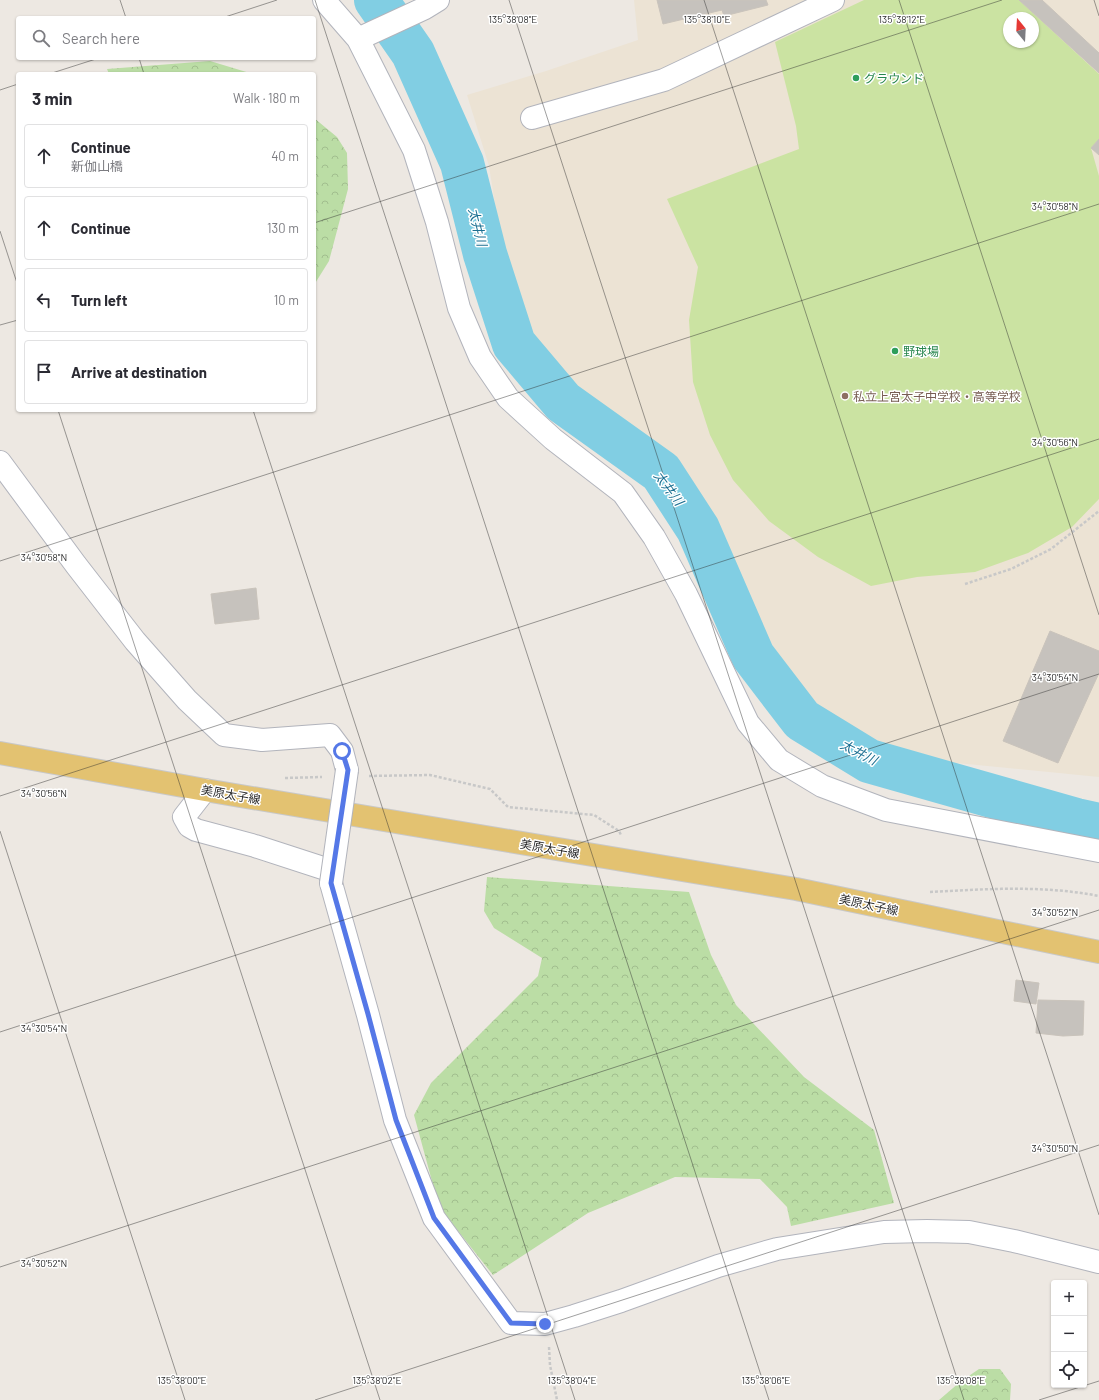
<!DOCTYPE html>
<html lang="en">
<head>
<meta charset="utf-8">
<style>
	:root { --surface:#fff; --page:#f7f7f7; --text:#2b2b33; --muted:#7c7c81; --line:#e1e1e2 }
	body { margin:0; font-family:Barlow,"Noto Sans JP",sans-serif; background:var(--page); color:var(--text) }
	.controls { position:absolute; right:12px; bottom:12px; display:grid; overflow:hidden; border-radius:4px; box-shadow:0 1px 3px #0004 }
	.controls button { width:36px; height:36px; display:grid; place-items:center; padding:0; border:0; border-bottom:1px solid var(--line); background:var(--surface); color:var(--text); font:20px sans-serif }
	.compass { position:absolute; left:1003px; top:12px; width:36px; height:36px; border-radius:50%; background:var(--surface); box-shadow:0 1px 3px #0004; rotate:342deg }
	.stop { position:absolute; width:12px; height:12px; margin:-9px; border:3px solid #5578e7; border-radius:50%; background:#fff }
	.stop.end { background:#5578e7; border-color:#fff; box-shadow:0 1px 4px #0008 }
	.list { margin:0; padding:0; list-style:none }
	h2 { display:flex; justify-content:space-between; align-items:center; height:52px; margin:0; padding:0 16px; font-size:17px }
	h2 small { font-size:13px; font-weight:400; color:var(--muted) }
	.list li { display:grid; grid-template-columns:26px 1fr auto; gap:12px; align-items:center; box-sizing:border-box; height:64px; margin:0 8px 8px; padding:0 8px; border:1px solid var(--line); border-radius:4px }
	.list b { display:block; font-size:15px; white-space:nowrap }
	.list p { margin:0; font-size:13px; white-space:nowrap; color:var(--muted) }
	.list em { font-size:13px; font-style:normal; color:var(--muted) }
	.icon { flex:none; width:22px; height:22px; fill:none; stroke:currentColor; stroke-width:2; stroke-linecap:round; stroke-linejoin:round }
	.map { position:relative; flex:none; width:1099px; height:1400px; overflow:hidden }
	.search { position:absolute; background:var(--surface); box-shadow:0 1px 3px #0004; left:16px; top:16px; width:300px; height:44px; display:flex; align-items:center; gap:10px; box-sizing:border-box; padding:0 14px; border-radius:4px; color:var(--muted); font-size:15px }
	.panel { position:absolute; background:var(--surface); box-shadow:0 1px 3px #0004; left:16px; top:72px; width:300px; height:340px; border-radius:4px }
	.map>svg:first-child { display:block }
</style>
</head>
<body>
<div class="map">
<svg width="1099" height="1400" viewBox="0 0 1099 1400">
	<defs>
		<pattern id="forest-crowns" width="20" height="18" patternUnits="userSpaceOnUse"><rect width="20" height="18" fill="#bbdda5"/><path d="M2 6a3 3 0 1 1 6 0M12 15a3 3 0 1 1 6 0" fill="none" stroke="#a1be8e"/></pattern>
	</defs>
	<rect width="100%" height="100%" fill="#ede8e2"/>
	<path fill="#ece3d4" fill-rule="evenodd" d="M634,0H1099V777L916,759L882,749L844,731L820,714L796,686L767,643L736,570L712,518L689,484L664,459L618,417L564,376L534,337L515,301L501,243L489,166L467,95L546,71L638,40ZM1009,18H1033V42H1009Z"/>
	<path fill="url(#forest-crowns)" d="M210,61L253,74H109L107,69Z
		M314,118L337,137L347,153L348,189L329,261L314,285Z
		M487,877L689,892L711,955L736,1005L804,1077L874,1130L894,1203L791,1226L787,1207L760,1179L675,1177L588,1213L493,1275L439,1207L414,1115L431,1083L538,976L542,958L494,928L484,911Z
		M979,1369H1000L1011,1384L1010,1400H939L960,1382Z"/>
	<path fill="#cbe3a2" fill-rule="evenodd" d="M864,0H1019L1099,74V139L1091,148L1099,176V499L1072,527L1028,553L975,572L917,577L871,586L818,557L769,521L733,480L710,435L693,382L689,320L698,267L667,199L799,149L796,126L775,42ZM1009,18H1033V42H1009Z"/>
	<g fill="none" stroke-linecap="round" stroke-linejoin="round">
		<path stroke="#81cee3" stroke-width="44" d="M376,0L413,53L462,163L485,254L514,344L563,402L661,472L698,529L753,656L802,720L869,761L1076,820L1099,825"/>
	</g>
	<path fill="#c6c2bd" stroke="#c9c3bb" d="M657,0H766L768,5L724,16L722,10L663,24Z
		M1019,0H1042L1099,53V73Z
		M1099,139V155L1091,148Z
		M256,588L259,619L215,624L211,594Z
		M1050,631L1099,651V673L1058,763L1003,741Z
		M1016,980L1039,983L1036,1004L1014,1001Z
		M1038,1000L1084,1001L1083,1035L1063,1036L1036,1033Z"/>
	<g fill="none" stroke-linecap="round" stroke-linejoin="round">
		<defs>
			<path id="minor" d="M324,0L358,39L414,150L437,222L459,308L480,357L508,398L553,439L623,493L654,537L686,594L748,723L779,760L822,786L886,810L1099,851
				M358,39L425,8L438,0
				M532,118L664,80L833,0
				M0,462L76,565L135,641L187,700L224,735L262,740L330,735L342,751L347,770
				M205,790L184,817L189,826L196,830L255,846L332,871
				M331,883L368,1015L395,1120L434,1218L511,1323L545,1324L574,1316L621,1301L718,1266L777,1249L884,1232L927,1231L969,1232L1014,1241L1099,1262"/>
			<path id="major" d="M0,753L205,790L796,889L1099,952"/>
		</defs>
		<use href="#minor" stroke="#b2b4bc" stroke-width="24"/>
		<use href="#major" stroke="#c8c8c8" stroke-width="24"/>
		<path stroke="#c8c8c8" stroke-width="2.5" stroke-dasharray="3 2" stroke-linecap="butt" d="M965,584L1011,569L1051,549L1099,511
			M369,776L430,775L490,789L508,807L594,815L619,831L621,835
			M285,778L322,777
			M930,892C986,889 1043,885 1099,896
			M549,1347L550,1365L557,1400"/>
		<use href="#minor" stroke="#fff" stroke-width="22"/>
		<use href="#major" stroke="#e3c271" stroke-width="22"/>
		<defs>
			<path id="minor-bridge" d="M331,883L347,770"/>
		</defs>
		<use href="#minor-bridge" stroke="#b2b4bc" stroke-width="24" stroke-linecap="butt"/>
		<use href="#minor-bridge" stroke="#fff" stroke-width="22"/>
	</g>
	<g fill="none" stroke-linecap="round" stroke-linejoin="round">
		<path stroke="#5578e7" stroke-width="5" d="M342,751L348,770L331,883L368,1014L396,1120L434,1218L511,1323L545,1324"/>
	</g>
	<path fill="none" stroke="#2d2d2d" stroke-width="1" stroke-opacity="0.45" d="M120,0L126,18M315,0L769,1400M509,0L964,1400M704,0L1099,1215M899,0L1099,615M1094,0L1099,16M222,18L277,0M139,58L144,74M49,74L99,58M0,90L18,84M314,223L1002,0M0,231L18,286M0,325L18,320M58,410L380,1400M253,410L575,1400M0,561L1099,204M0,796L1099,439M0,831L185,1400M0,1032L1099,674M0,1267L1099,910M315,1400L1099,1145M1039,1400L1099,1381"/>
	<g fill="#2e9e5b" stroke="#fff" stroke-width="1.5">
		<circle cx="856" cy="78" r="4"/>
		<circle cx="895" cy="351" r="4"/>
	</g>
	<circle fill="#8d6e63" stroke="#fff" stroke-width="1.5" cx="845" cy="396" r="4"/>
	<g text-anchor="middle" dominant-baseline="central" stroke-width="3" stroke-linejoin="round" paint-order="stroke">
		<g font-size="12" fill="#27864d" stroke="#fff" text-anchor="start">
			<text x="864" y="78">グラウンド</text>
			<text x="903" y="351">野球場</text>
		</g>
		<g font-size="12" fill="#785e54" stroke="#fff" text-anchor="start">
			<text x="853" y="396">私立上宮太子中学校・高等学校</text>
		</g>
		<g font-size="12" fill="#2d2d2d" stroke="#fff">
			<text transform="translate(231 794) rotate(10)">美原太子線</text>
			<text transform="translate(550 848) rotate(10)">美原太子線</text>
			<text transform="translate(869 904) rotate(12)">美原太子線</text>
		</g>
		<g font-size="13" font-style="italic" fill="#1d7092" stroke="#fff">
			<text transform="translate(478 227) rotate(76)">太井川</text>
			<text transform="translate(669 488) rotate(53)">太井川</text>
			<text transform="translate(859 752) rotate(27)">太井川</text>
		</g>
	</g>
	<g font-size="10" text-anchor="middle" fill="#2d2d2d" stroke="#fff" stroke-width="3" stroke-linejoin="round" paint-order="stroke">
		<text x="513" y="23">135°38'08"E</text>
		<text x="707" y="23">135°38'10"E</text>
		<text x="902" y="23">135°38'12"E</text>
		<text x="1055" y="210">34°30'58"N</text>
		<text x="1055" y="446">34°30'56"N</text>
		<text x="44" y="561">34°30'58"N</text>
		<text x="1055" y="681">34°30'54"N</text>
		<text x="44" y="797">34°30'56"N</text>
		<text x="1055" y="916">34°30'52"N</text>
		<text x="44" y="1032">34°30'54"N</text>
		<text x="1055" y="1152">34°30'50"N</text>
		<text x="44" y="1267">34°30'52"N</text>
		<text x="182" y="1384">135°38'00"E</text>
		<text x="377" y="1384">135°38'02"E</text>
		<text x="572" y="1384">135°38'04"E</text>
		<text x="766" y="1384">135°38'06"E</text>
		<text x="961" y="1384">135°38'08"E</text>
	</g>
</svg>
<div class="controls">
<button>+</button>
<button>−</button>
<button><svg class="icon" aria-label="locate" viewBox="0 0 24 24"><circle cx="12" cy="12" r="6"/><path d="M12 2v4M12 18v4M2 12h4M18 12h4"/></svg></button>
</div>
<svg class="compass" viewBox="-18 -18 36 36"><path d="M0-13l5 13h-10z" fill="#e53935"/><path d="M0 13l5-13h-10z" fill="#7c7c81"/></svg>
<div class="stop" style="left:342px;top:751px"></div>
<div class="stop end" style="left:545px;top:1324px"></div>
<div class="search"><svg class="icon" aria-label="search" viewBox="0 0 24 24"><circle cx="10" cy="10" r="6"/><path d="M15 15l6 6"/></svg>Search here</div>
<section class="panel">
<h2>3 min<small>Walk · 180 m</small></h2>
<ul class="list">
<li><svg class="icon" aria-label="ahead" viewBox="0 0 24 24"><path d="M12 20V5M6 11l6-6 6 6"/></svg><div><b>Continue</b><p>新伽山橋</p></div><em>40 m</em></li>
<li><svg class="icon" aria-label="ahead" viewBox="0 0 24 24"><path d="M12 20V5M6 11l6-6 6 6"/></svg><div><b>Continue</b></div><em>130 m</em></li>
<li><svg class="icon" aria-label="left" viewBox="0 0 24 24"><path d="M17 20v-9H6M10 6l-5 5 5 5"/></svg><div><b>Turn left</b></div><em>10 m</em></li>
<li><svg class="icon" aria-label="arrive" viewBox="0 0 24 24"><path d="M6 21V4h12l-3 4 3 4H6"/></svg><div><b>Arrive at destination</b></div></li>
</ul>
</section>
</div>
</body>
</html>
